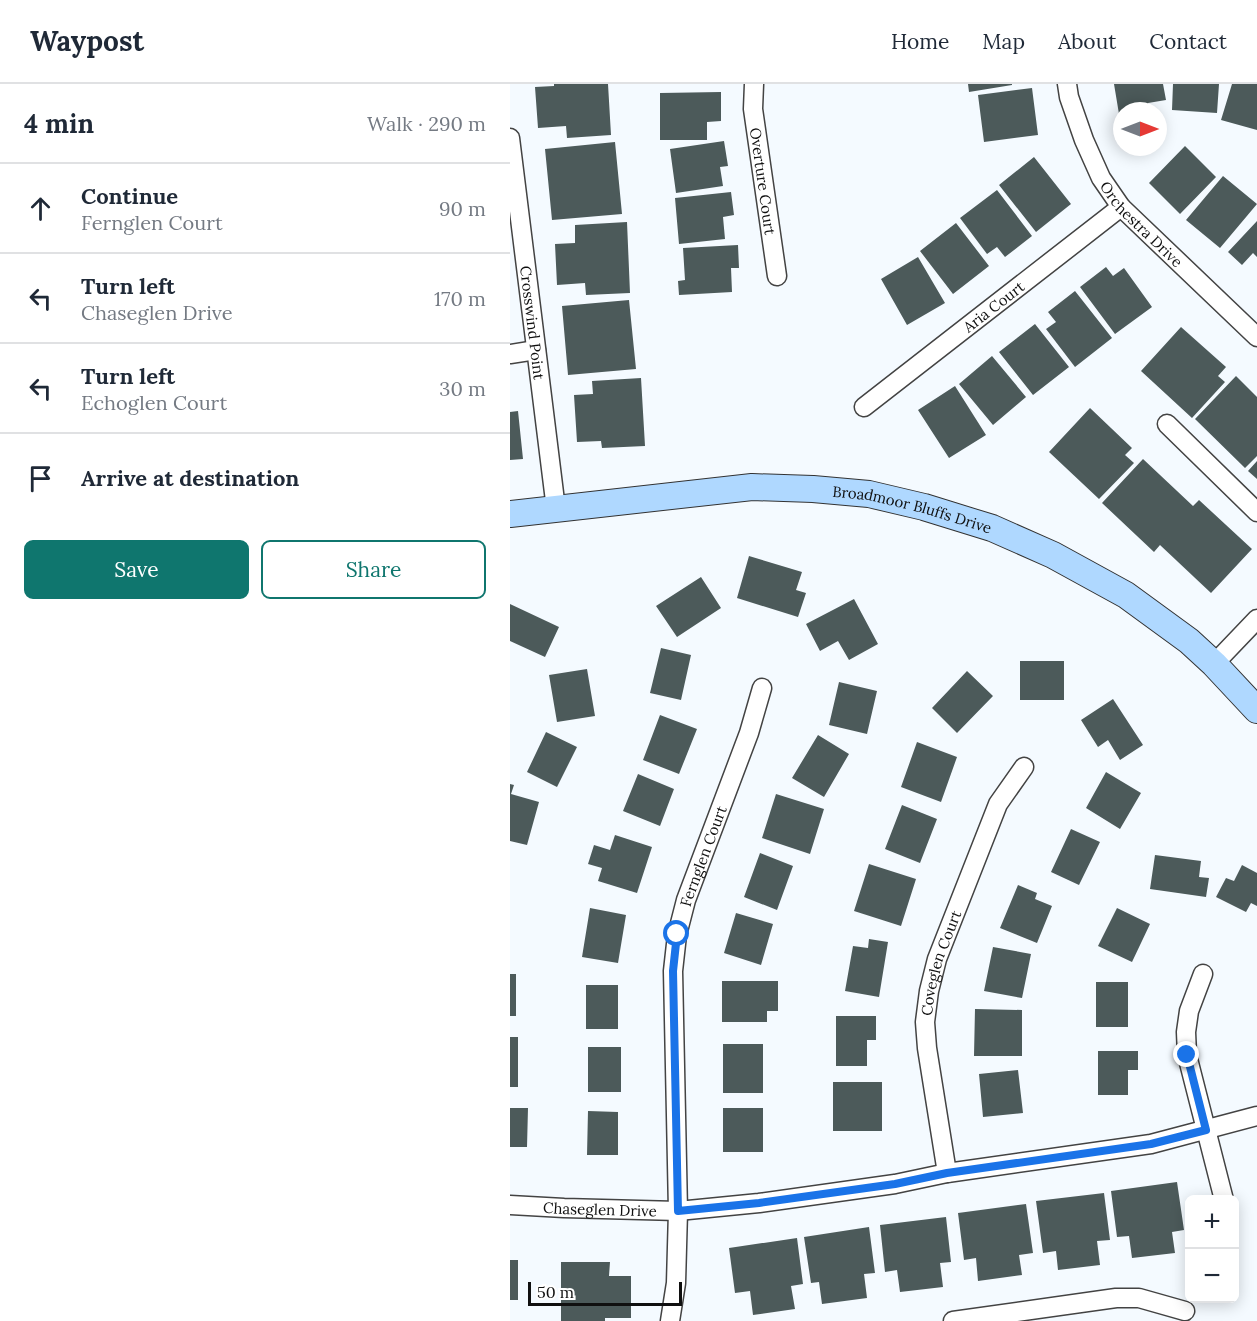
<!DOCTYPE html>
<html lang="en">
<head>
<meta charset="utf-8">
<style>
	:root { --surface:#fff; --page:#f2f2f3; --text:#1f2937; --muted:#747a83; --line:#e0e1e3; --accent:#0f766e }
	body { margin:0; font-family:Lora,serif; background:var(--page); color:var(--text) }
	.controls { position:absolute; right:18px; bottom:18px; display:grid; overflow:hidden; border-radius:9px; box-shadow:0 3px 15px #0003 }
	.controls button { width:54px; height:54px; display:grid; place-items:center; padding:0; border:0; border-bottom:2px solid var(--line); background:var(--surface); color:var(--text); font:30px sans-serif }
	.compass { position:absolute; left:603px; top:18px; width:54px; height:54px; border-radius:50%; background:var(--surface); box-shadow:0 3px 15px #0003; rotate:90deg }
	.scale { position:absolute; left:18px; bottom:15px; width:154px; box-sizing:border-box; padding-left:6px; border:3px solid #101010; border-top:0; font-size:16px; line-height:21px; white-space:nowrap; color:#101010; -webkit-text-stroke:4px #fff; paint-order:stroke }
	.stop { position:absolute; width:18px; height:18px; margin:-14px; border:4px solid #1a73e8; border-radius:50%; background:#fff }
	.stop.end { background:#1a73e8; border-color:#fff; box-shadow:0 2px 6px #0008 }
	.list { margin:0; padding:0; list-style:none }
	h2 { display:flex; justify-content:space-between; align-items:center; height:78px; margin:0; padding:0 24px; font-size:26px }
	h2 small { font-size:20px; font-weight:400; color:var(--muted) }
	.list li { display:grid; grid-template-columns:39px 1fr auto; gap:18px; align-items:center; box-sizing:border-box; height:90px; padding:0 24px; border-top:2px solid var(--line) }
	.list b { display:block; font-size:22px; white-space:nowrap }
	.list p { margin:0; font-size:20px; white-space:nowrap; color:var(--muted) }
	.list em { font-size:20px; font-style:normal; color:var(--muted) }
	.actions { display:flex; gap:12px; padding:18px 24px }
	.actions a { flex:1; padding:14px 0; border:2px solid var(--accent); border-radius:9px; text-align:center; font-size:21px; color:var(--accent) }
	.actions .main { background:var(--accent); color:#fff }
	.icon { flex:none; width:33px; height:33px; fill:none; stroke:currentColor; stroke-width:2; stroke-linecap:round; stroke-linejoin:round }
	.map { position:relative; flex:none; width:747px; height:1237px; overflow:hidden }
	header { display:flex; align-items:center; gap:36px; box-sizing:border-box; height:84px; padding:0 30px; background:var(--surface); border-bottom:2px solid var(--line) }
	header strong { font-size:28px }
	nav { display:flex; gap:33px; margin-inline-start:auto; font-size:21px }
	main { display:flex }
	aside { flex:1; background:var(--surface) }
	.map>svg:first-child { display:block }
</style>
</head>
<body>
<header>
<strong>Waypost</strong>
<nav><a>Home</a><a>Map</a><a>About</a><a>Contact</a></nav>
</header>
<main>
<aside>
<h2>4 min<small>Walk · 290 m</small></h2>
<ul class="list">
<li><svg class="icon" aria-label="ahead" viewBox="0 0 24 24"><path d="M12 20V5M6 11l6-6 6 6"/></svg><div><b>Continue</b><p>Fernglen Court</p></div><em>90 m</em></li>
<li><svg class="icon" aria-label="left" viewBox="0 0 24 24"><path d="M17 20v-9H6M10 6l-5 5 5 5"/></svg><div><b>Turn left</b><p>Chaseglen Drive</p></div><em>170 m</em></li>
<li><svg class="icon" aria-label="left" viewBox="0 0 24 24"><path d="M17 20v-9H6M10 6l-5 5 5 5"/></svg><div><b>Turn left</b><p>Echoglen Court</p></div><em>30 m</em></li>
<li><svg class="icon" aria-label="arrive" viewBox="0 0 24 24"><path d="M6 21V4h12l-3 4 3 4H6"/></svg><div><b>Arrive at destination</b></div></li>
</ul>
<div class="actions"><a class="main">Save</a><a>Share</a></div>
</aside>
<div class="map">
<svg width="747" height="1237" viewBox="0 0 747 1237">
	<rect width="100%" height="100%" fill="#f4faff"/>
	<path fill="#4c5a5a" d="M44,0H98L101,51L57,54L56,42L28,44L25,3L44,2Z
		M458,0H502V1L459,8Z
		M604,0H653L656,16L638,19L639,27H612V42H611Z
		M663,0H709L707,29L662,26Z
		M722,0H747V46L711,36Z
		M522,4L528,51L474,58L468,11Z
		M211,8V37L197,38V56H150V9Z
		M214,57L218,82L210,83L213,102L166,109L160,65Z
		M105,58L112,130L42,136L35,65Z
		M675,62L706,93L670,130L639,99Z
		M524,73L561,120L526,148L489,101Z
		M713,92L747,120L710,164L676,136Z
		M487,106L522,152L495,173L487,163L477,170L450,134Z
		M221,108L224,131L213,133L215,155L169,160L165,114Z
		M747,137V173L743,169L732,181L718,168Z
		M117,138L120,209L76,211L75,199L47,201L45,160L65,159V141Z
		M446,139L479,182L443,210L410,167Z
		M228,161L229,184H221L222,208L169,211L168,197L175,196L173,164Z
		M408,173L435,219L397,241L371,195Z
		M596,183L603,192L614,184L642,223L605,250L570,203Z
		M565,207L602,254L565,283L536,245L546,238L538,228Z
		M119,216L126,285L58,291L52,222Z
		M525,240L559,283L523,311L489,268Z
		M671,243L716,283L708,292L715,298L682,334L631,287Z
		M482,272L516,313L483,341L449,300Z
		M726,292L747,313V372L735,384L685,335Z
		M131,294L135,362L92,364L91,357L67,358L64,311L83,310L82,297Z
		M445,302L476,351L439,374L408,326Z
		M580,324L622,364L615,371L624,379L589,415L539,368Z
		M8,327L13,375L0,376V328Z
		M633,375L683,422L689,416L742,465L701,509L650,461L644,468L592,419Z
		M747,377V395L738,387Z
		M239,472L292,488L286,506L296,509L288,533L227,514Z
		M191,493L211,524L167,553L146,522Z
		M344,515L368,560L339,576L328,557L310,567L296,540Z
		M0,520L49,543L35,573L0,557Z
		M151,564L181,571L171,616L140,609Z
		M510,577H554V616H510Z
		M77,585L85,632L47,638L39,591Z
		M457,587L483,612L447,649L422,624Z
		M329,598L367,607L357,650L319,641Z
		M603,615L633,661L610,676L598,656L588,663L571,636Z
		M150,631L187,645L169,690L133,676Z
		M36,648L67,663L47,703L17,688Z
		M308,651L339,670L314,713L282,694Z
		M407,658L447,673L431,718L391,703Z
		M596,688L631,709L610,745L576,724Z
		M128,690L164,705L150,742L113,727Z
		M0,700L4,701L1,710L29,718L17,761L0,757Z
		M266,710L314,725L300,770L252,754Z
		M392,721L427,735L410,779L375,765Z
		M561,745L590,758L569,801L541,788Z
		M105,751L142,763L127,809L88,797L92,784L78,780L84,761L100,766Z
		M250,769L283,782L267,826L234,813Z
		M645,771L691,777L689,793L699,794L696,813L640,805Z
		M359,780L406,795L391,842L344,827Z
		M732,781L747,789V822L741,819L736,828L706,813L716,794L724,797Z
		M508,801L527,809L525,815L542,822L527,859L490,844Z
		M80,824L116,831L108,879L72,873Z
		M607,824L640,840L622,878L588,862Z
		M226,829L263,840L251,881L214,869Z
		M359,855L378,858L369,913L335,907L343,862L358,864Z
		M483,863L521,870L512,914L474,907Z
		M0,890H6V932H0Z
		M212,897H268V927H257V938H212Z
		M586,898H618V943H586Z
		M76,901H108V945H76Z
		M465,925L512,926V972H464Z
		M326,932H366V956H357V982H326Z
		M0,953H8V1003H0Z
		M213,960H253V1009H213Z
		M78,963H111V1008H78Z
		M588,967H628V986H618V1011H588Z
		M508,986L513,1029L473,1033L469,990Z
		M323,998H372V1047H323Z
		M0,1024H18L17,1063H0Z
		M213,1024H253V1068H213Z
		M78,1027L108,1028V1071H77Z
		M667,1098L674,1146L662,1148L665,1169L622,1174L619,1152L607,1153L601,1107Z
		M594,1109L600,1156L587,1157L590,1181L548,1186L546,1167L533,1169L526,1117Z
		M516,1120L523,1169L509,1171L512,1191L468,1197L466,1174L454,1176L448,1129Z
		M436,1133L441,1178L430,1179L433,1203L390,1208L387,1186L375,1188L370,1141Z
		M359,1143L365,1189L354,1190L357,1214L312,1220L309,1198L301,1199L294,1153Z
		M287,1154L293,1200L281,1202L285,1225L243,1231L240,1207L225,1209L219,1164Z
		M0,1176H8V1216H0Z
		M51,1178H100L99,1192H121V1234H95V1237H51Z"/>
	<g fill="none" stroke-linecap="round" stroke-linejoin="round">
		<defs>
			<g id="street">
				<path id="s1" d="M244,0L243,25L267,192"/>
				<path id="s2" d="M557,0L559,13L574,56L591,94L611,123L747,253"/>
				<path id="s3" d="M0,54L46,425"/>
				<path d="M0,270L26,266"/>
				<path id="s4" d="M354,323L611,123"/>
				<path d="M657,340L747,428"/>
				<path d="M704,580L747,535"/>
				<path d="M693,890L679,927L676,948L677,971L714,1116"/>
				<path id="s5" d="M437,1089L417,964L415,938L419,907L427,875L488,720L514,683"/>
				<path id="s6" d="M0,1121L54,1124L168,1127L249,1119L385,1100L437,1089L641,1060L747,1032"/>
				<path id="s7" d="M160,1237L166,1199L168,1127L163,887L167,851L176,816L239,649L252,604"/>
				<path d="M443,1237L606,1214H629L675,1227"/>
			</g>
			<g id="secondary">
				<path id="s8" d="M0,430L242,403L303,405L359,410L414,423L482,444L543,471L616,511L679,557L704,580L747,626"/>
			</g>
		</defs>
		<use href="#street" stroke="#434343" stroke-width="21"/>
		<use href="#secondary" stroke="#323232" stroke-width="28"/>
		<use href="#street" stroke="#fff" stroke-width="18"/>
		<use href="#secondary" stroke="#afd8ff" stroke-width="26"/>
	</g>
	<g fill="none" stroke-linecap="round" stroke-linejoin="round">
		<path stroke="#1a73e8" stroke-width="8" d="M167,850L163,887L168,1127L249,1119L385,1100L437,1089L641,1060L696,1046L677,971"/>
	</g>
	<g text-anchor="middle" dominant-baseline="central" stroke-width="6" stroke-linejoin="round" paint-order="stroke">
		<g font-size="15" fill="#101010" stroke="#fff">
			<text stroke="none"><textPath href="#s1" startOffset="98">Overture Court</textPath></text>
			<text stroke="none"><textPath href="#s2" startOffset="162">Orchestra Drive</textPath></text>
			<text stroke="none"><textPath href="#s4" startOffset="164">Aria Court</textPath></text>
			<text stroke="none"><textPath href="#s3" startOffset="186">Crosswind Point</textPath></text>
			<text stroke="none"><textPath href="#s8" startOffset="406">Broadmoor Bluffs Drive</textPath></text>
			<text stroke="none"><textPath href="#s7" startOffset="470">Fernglen Court</textPath></text>
			<text stroke="none"><textPath href="#s5" startOffset="214">Coveglen Court</textPath></text>
			<text stroke="none"><textPath href="#s6" startOffset="90">Chaseglen Drive</textPath></text>
		</g>
	</g>
</svg>
<div class="controls">
<button>+</button>
<button>−</button>
</div>
<svg class="compass" viewBox="-18 -18 36 36"><path d="M0-13l5 13h-10z" fill="#e53935"/><path d="M0 13l5-13h-10z" fill="#747a83"/></svg>
<div class="scale">50 m</div>
<div class="stop" style="left:167px;top:850px"></div>
<div class="stop end" style="left:677px;top:971px"></div>
</div>
</main>
</body>
</html>
